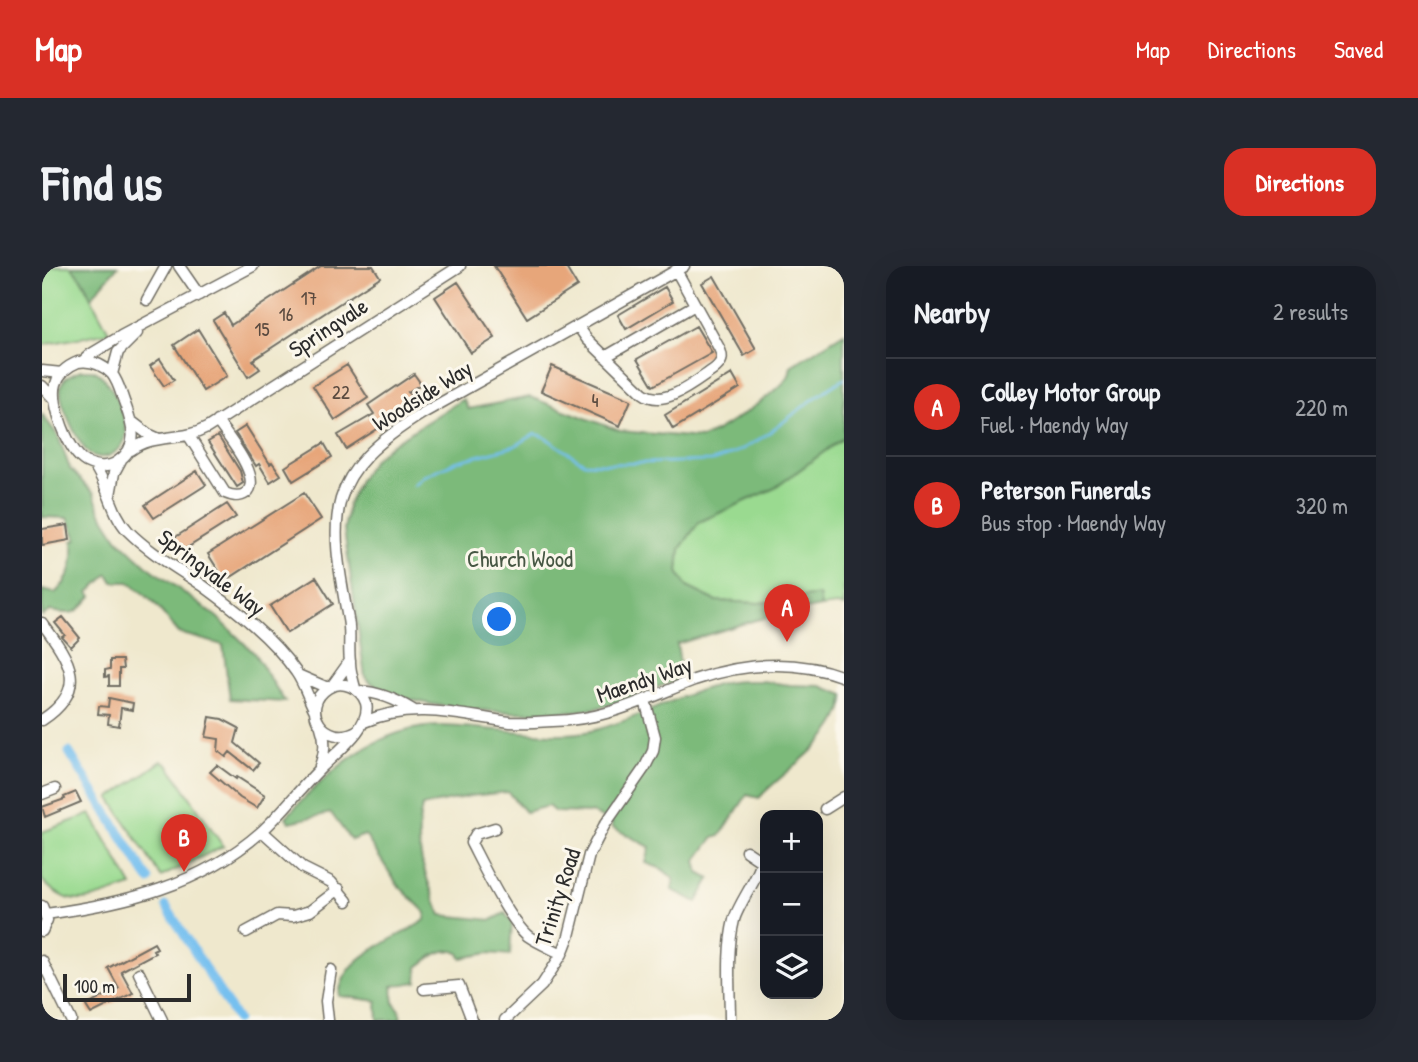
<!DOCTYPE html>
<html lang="en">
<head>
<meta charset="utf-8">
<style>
	:root { --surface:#171b24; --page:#242831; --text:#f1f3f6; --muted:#9ea1a6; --line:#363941; --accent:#d93025 }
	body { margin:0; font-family:"Patrick Hand",sans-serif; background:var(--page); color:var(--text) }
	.controls { position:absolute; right:21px; bottom:21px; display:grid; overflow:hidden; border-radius:14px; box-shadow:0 7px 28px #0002 }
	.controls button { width:63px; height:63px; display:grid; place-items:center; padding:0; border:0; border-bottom:2px solid var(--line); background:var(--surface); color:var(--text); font:35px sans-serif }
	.scale { position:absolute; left:21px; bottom:18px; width:128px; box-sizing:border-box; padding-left:7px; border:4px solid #2b2b2b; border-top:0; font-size:19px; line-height:24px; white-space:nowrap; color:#2b2b2b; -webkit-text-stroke:5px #fbf7ec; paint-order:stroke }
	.you { position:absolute; left:458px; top:354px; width:24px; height:24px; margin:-18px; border:5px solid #fff; border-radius:50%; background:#1a73e8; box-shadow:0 0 0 10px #1a73e833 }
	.badge { display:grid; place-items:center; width:46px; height:46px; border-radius:50%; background:var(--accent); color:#fff; font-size:23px; font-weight:700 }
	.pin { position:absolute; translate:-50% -58px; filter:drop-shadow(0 2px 4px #0008) }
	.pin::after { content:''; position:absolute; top:37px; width:24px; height:21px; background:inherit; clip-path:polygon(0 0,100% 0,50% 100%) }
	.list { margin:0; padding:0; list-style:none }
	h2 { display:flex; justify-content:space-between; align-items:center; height:91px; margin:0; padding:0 28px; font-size:30px }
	h2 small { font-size:23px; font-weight:400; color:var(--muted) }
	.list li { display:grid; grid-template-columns:46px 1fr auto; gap:21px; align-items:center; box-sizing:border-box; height:98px; padding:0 28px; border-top:2px solid var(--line) }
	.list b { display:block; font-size:26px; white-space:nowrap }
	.list p { margin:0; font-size:23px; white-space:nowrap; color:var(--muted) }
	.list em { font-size:23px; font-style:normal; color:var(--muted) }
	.icon { flex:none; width:38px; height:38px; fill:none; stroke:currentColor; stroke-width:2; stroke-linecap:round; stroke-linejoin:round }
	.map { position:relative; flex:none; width:802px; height:754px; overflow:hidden; border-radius:21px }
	header { display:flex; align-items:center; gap:42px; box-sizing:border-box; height:98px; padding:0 35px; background:var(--accent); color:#fff }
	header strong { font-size:33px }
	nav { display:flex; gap:38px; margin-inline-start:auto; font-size:24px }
	.intro { display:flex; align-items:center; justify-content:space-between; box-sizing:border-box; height:168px; padding:0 42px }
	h1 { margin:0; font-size:49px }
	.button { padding:18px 32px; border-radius:21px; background:var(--accent); color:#fff; font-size:24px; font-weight:700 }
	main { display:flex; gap:42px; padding:0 42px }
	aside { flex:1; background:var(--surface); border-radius:21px; box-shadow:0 7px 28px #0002 }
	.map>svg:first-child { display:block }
</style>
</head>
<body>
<header>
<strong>Map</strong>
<nav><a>Map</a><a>Directions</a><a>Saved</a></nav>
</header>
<div class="intro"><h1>Find us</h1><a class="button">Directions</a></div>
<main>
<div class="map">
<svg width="802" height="754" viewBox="0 0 802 754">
	<rect width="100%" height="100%" fill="#fbf7ec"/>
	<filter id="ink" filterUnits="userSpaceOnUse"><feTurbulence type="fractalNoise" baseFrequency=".0143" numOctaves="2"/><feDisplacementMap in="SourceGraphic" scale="14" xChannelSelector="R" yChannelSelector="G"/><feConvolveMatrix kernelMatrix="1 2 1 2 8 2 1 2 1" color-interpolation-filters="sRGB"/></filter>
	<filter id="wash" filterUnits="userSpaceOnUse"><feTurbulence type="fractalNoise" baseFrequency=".00686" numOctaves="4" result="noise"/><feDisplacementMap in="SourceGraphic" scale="28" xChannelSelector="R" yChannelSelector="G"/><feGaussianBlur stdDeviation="1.57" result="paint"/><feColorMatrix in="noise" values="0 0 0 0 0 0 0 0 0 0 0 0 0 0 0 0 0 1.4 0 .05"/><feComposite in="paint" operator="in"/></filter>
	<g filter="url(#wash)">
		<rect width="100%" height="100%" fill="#efe8cd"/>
		<path fill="#9ada90" stroke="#62825e" stroke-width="2" d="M0,0H29L34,3L67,66L0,79Z
			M802,171V340L795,339L779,341L777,329L717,337L674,335L645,321L636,306L638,283L657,256L733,222Z
			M120,495L127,500L181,580L119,611L68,532Z
			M49,548L90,620C52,631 31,648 0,614V566Z"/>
		<path fill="#7bba7a" stroke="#537252" stroke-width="2" d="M29,0H76L49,32L42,16Z
			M802,67V171L733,222L657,256L638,283L636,306L645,321L674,335L717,337L777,329L779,341L714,354L635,378L640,412C608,423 577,440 543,444C495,450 355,447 323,411L302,264L306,239L317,214L332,193L350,178L421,133L426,143L488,131L578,165L659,172C676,167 738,125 746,111C748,108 748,104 749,100Z
			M39,104C41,104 48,104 50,104C67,109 86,151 84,168C83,184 63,197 48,188C37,180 15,133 19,120C21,111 32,107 39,104Z
			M0,148L16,170L28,203L52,228L58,245L75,272L104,299L175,351L212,387L243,436L188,433L181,379L137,367L112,337L95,322L87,316H71L66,308L47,326L50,330C34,349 32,349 8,345L0,350V324L13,327C30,312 32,297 31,275L35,273L26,252L0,251Z
			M720,415L748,419L779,420L802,429C802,471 743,503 717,532L705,529L678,570L671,572L654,595L657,607L668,613L655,636L630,624L632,613L620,603L604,597L608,581L570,561V557L551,547L513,546L506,540L483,546L466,526L428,530L380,540C370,581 384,612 399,649L450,654L463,647L470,657L468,689L447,687L419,692L417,687C401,679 388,692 376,701L375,716L350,720L352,737L357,743L359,754H336L335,735L297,730C301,687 354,675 383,654L384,647L355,618L323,569L309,574L289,547L248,556L244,551C287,506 333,460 400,460C422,460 446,464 469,465C496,467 527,471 553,464C598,453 638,427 683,417C695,414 708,415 720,415Z"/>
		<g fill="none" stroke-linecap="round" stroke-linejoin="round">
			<path stroke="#76c0ef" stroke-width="2.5" d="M371,219L382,210L413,196L473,180L493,168L501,170L542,197L565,198L670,195C723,181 756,138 802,113"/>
			<path stroke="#76c0ef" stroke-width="9" d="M27,486L107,614
				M124,640L195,754"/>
		</g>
		<g id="blocks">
			<path fill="#e7a67a" d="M279,0H331L338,11L211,94L218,103L206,111L171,54L182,47L189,59Z
				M452,0H523L535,20L485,52Z
				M672,10L714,83L702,90L660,17Z
				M416,16L453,72L429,87L393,31Z
				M623,21L631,35L584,63L576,49Z
				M654,60L670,87L611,120L595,93Z
				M156,63L185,110L161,125L132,79Z
				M118,93L132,114L122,120L108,100Z
				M305,99L326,132L293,154L271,120Z
				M510,100L589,134L578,160L499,125Z
				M372,108L379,118L366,126L370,131L360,137L365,144L304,183L296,169L332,148L326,139Z
				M690,108L698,122L631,163L623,149Z
				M204,160L228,198L230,196L239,209L228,216L217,198L214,200L193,167Z
				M176,170L198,205L201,217L195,221L166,176Z
				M282,177L290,191L251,215L243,201Z
				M155,205L164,219L112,252L103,239Z
				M262,227L279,253L183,315L166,288Z
				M185,238L194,251L140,285L132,272Z
				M26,259L28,274L0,279V263Z
				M274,311L291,338L245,367L228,340Z
				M21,351L38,372L29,381L20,371L23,369L13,357Z
				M68,394H80L81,403H77V420H67V410L63,411V404L68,403Z
				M67,432L91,437L90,444L79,442L77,460L66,458L67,449L56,448L57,440L66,441Z
				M168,451L180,453L197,462L193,477L217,497L211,504L188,486L184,491L176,485L177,473L164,471Z
				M175,499L194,513L195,511L223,529L215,542L198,532L168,506Z
				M34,526L39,536L3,551L0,541L23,533L22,531Z
				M112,677L115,682L111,684L113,687L79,705L91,727L49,748L44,740L77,722L66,702Z"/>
		</g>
	</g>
	<g filter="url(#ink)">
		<use href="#blocks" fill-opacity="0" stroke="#706d64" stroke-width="2"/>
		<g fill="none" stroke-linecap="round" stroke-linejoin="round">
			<defs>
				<path id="minor" d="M137,0L157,29
					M105,34L124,0
					M536,60L545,73L601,127C622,143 653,116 671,104C680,97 682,92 677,82L634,4
					M563,91L653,39
					M41,95L49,88L79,70L211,0
					M36,96C49,94 61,99 70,108C77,117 79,128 83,138C91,160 98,181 75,196C66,202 54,201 44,196C27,187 8,137 14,118C17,107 26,100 36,96Z
					M0,105L20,107
					M70,108L76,86L95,67
					M0,120L13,134
					M89,155L106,168L115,172
					M147,170L183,227C190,230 197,232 204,227C222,213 185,170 175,155
					M89,184C112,167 139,176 165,162L418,0
					M52,199C67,220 69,247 86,265C108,287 135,302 160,319C193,343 231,372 254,406C262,417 266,432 273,445
					M68,229L72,207L79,194
					M0,357C29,395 47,423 0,454
					M256,409L286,422
					M290,420L308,395
					M313,422C311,414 308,405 308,396C306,381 309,367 306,353C286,247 282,208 381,147L642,0
					M317,425C335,426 355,434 371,444
					M322,456C368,435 420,449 468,456C481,457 496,456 510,455C565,454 603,433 652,414C701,397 753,393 802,411
					M278,500C283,486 284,475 279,461
					M0,528L13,523
					M783,543L802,531
					M453,562L434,568L429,577C441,600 467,654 486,670C496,677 509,682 520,688
					M220,565L261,602L289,616L305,635
					M0,640L5,654L0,665
					M4,648C83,637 158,620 219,566C241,546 259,521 281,500C295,486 330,460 324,437C319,422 300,413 286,422C256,441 283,484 316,464
					M204,666L235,649L251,650L268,645L297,623
					M0,695L29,754
					M97,707L120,754
					M382,723L417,720L430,754
					M286,754L284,735L289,704
					M463,754L500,719L520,688L527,670L547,589L562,560L603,501L611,485L613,471L603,434
					M688,754C688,722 684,686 692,654C696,638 720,607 719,595L704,585"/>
			</defs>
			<use href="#minor" stroke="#706d64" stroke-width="13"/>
			<use href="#minor" stroke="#fff" stroke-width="10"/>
		</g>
	</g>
	<g text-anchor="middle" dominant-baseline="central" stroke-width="6" stroke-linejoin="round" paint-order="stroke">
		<g font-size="19" fill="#5a4a3f">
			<text x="267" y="32">17</text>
			<text x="244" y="48">16</text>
			<text x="220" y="63">15</text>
			<text x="299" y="126">22</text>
			<text x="553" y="134">4</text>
		</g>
		<g font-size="23" fill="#2b2b2b" stroke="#fbf7ec">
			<text transform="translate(286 61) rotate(-33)">Springvale</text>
			<text transform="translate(380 129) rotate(-32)">Woodside Way</text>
			<text transform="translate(170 306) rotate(37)">Springvale Way</text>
			<text transform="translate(602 413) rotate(-19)">Maendy Way</text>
			<text transform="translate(515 631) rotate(-72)">Trinity Road</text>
		</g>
		<g font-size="23" fill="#475744" stroke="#fbf7ec">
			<text x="478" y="292">Church Wood</text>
		</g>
	</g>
</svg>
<div class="controls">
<button>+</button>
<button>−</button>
<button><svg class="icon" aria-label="layers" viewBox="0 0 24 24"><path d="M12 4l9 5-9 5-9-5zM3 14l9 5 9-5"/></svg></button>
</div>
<div class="scale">100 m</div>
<div class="you"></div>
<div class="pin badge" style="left:745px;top:376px">A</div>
<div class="pin badge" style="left:142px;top:606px">B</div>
</div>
<aside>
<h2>Nearby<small>2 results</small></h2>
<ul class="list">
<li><span class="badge">A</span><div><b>Colley Motor Group</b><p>Fuel · Maendy Way</p></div><em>220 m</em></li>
<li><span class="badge">B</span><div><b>Peterson Funerals</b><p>Bus stop · Maendy Way</p></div><em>320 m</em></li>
</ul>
</aside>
</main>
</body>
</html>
